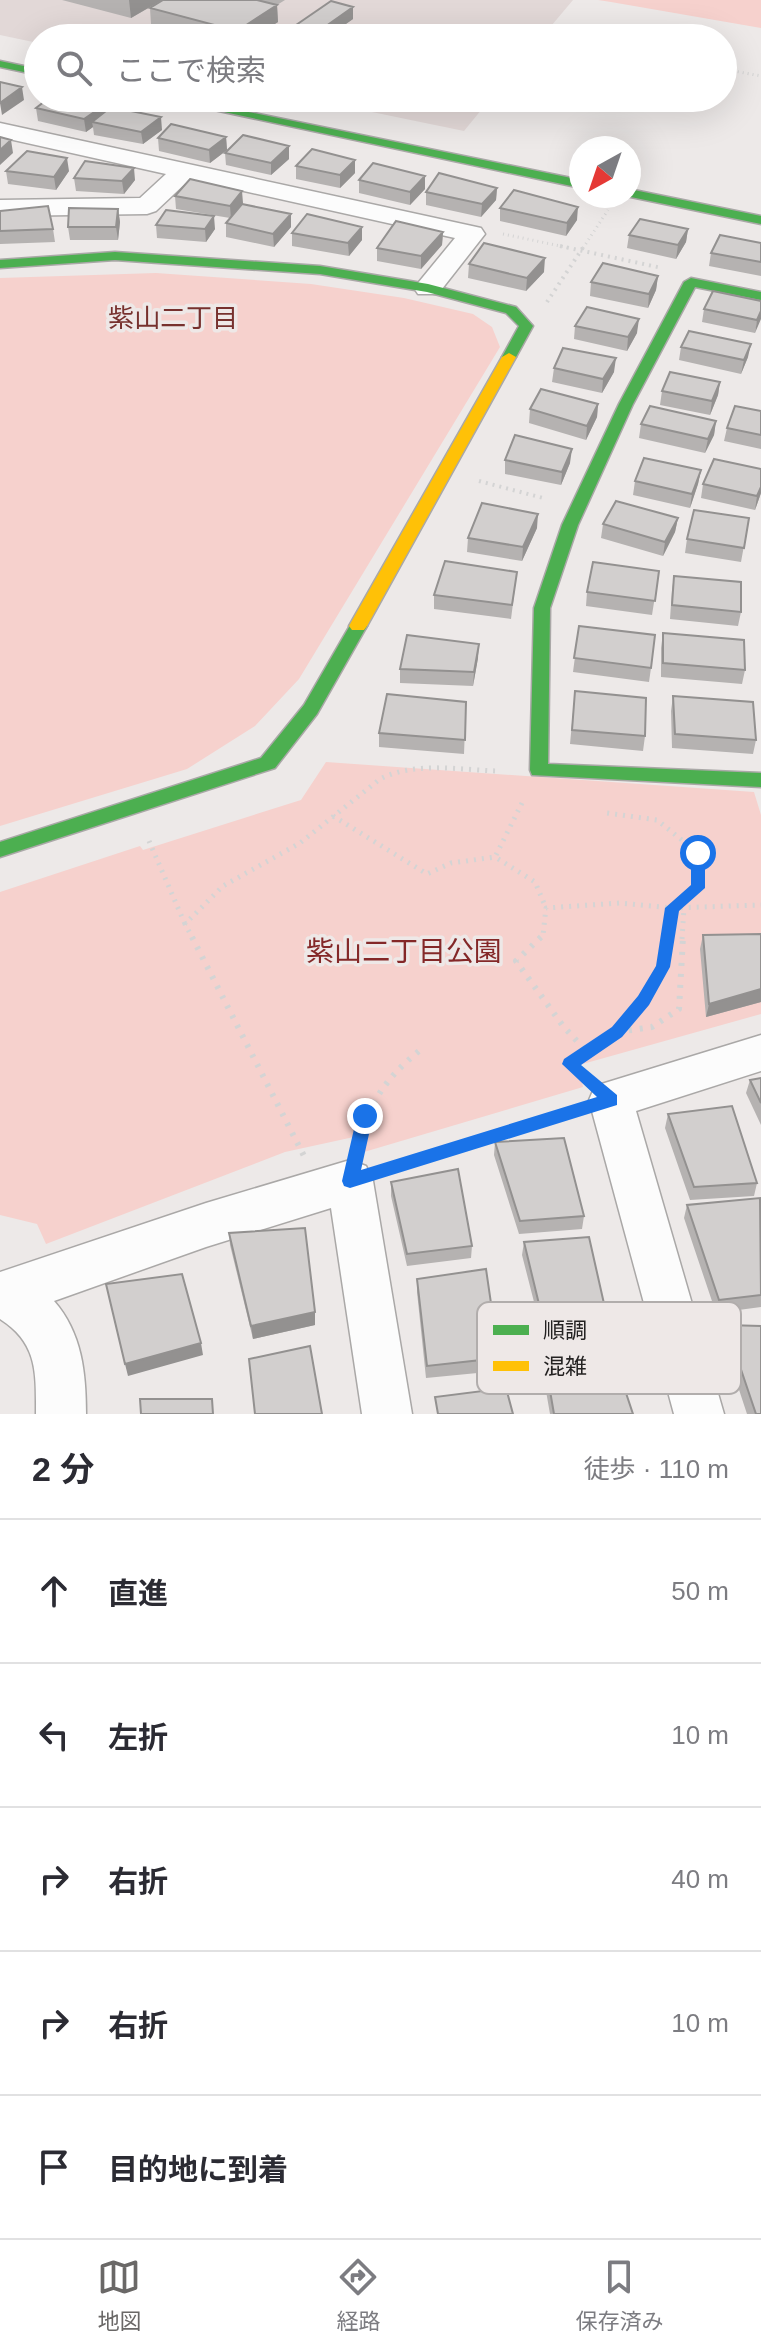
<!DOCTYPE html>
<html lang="ja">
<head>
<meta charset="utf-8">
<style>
	:root { --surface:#fff; --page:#f7f7f7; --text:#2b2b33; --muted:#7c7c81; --line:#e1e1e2; --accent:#6a6867 }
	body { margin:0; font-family:Arial,"Noto Sans JP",sans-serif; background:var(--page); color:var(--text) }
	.compass { position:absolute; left:569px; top:136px; width:72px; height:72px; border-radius:50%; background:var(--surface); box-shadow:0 8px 32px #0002; rotate:220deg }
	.stop { position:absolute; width:24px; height:24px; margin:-18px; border:6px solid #1a73e8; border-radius:50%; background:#fff }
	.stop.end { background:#1a73e8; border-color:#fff; box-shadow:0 2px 8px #0008 }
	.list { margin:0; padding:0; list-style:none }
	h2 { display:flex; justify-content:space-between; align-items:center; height:104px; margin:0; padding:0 32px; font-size:34px }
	h2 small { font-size:26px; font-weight:400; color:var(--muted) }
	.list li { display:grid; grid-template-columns:52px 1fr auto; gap:24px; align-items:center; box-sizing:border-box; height:144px; padding:0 32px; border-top:2px solid var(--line) }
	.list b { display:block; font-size:30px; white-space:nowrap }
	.list em { font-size:26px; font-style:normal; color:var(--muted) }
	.icon { flex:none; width:44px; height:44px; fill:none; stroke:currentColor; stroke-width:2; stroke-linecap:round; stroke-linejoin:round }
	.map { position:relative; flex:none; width:761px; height:1414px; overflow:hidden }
	.search { position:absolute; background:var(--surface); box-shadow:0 8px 32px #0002; left:24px; right:24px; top:24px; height:88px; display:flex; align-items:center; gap:20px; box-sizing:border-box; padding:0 28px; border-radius:44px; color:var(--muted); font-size:30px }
	.sheet { height:824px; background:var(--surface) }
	nav { display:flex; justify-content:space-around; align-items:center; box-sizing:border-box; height:112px; border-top:2px solid var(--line); background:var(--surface); font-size:22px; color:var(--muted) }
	nav a { display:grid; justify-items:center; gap:4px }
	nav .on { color:var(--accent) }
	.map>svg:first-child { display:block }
</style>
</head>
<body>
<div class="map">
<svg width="761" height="1414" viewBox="0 0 761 1414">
	<rect width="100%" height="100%" fill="#ede9e8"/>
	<path fill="#e2d8d7" d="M0,0H573L541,38H38V43L0,35Z
		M304,98H491L464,131Z"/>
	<path fill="#f6d1cd" d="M598,0H761V28L611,2Z
		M156,273L311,284L404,298L473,314L492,327L500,347L299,679L255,726L187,769L0,826V278Z
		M326,762L754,792L761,815V1014L579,1065L583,1087L364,1152L363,1135L285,1152L46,1244L37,1224L0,1215V892L140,846L143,850L301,800Z"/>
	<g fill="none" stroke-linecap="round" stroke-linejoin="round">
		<defs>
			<path id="street" d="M0,123L472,226L481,228L485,234L438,294H418L414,288L455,238L190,179L156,211L147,214L0,216V200L140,198L166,174L0,137Z
				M761,1035V1071L636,1111L724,1414H674L589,1100L595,1086Z
				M350,1160L366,1166L373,1181L412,1414H362L331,1208L206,1247L54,1301C82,1333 86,1373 86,1414H36C36,1373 38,1343 0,1319V1272L206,1203Z"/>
			<path id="fast" d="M0,61L38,69V75L0,67Z
				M158,98H181L581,180V188Z
				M629,189L761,216V224L626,196H629Z
				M115,252L320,266L428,284L516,307L533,326L516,357L509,361L502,357L519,326L506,313L427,292L320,274L115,260L0,268V260Z
				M691,278L761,292V300L695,287L633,404L578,525L550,608L548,764L761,773V787L532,775L530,770L534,608L562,525L619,404L684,282Z
				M358,620L367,626L317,714L275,768L0,857V842L261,758L304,705L352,622Z"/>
			<path id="slow" d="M509,353L516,357L367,626L364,630H352L349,626L502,357Z"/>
		</defs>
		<use href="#street" stroke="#aaa8a7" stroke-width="3"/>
		<use href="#fast" stroke="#aaa8a7" stroke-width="3"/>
		<use href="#slow" stroke="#aaa8a7" stroke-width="3"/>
		<path stroke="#d4d4d4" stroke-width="3" stroke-dasharray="1 4" stroke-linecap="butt" d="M723,69L761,76
			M632,105L637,98
			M503,234L570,248
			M583,248L608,210"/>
		<path stroke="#d4d4d4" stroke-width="4" stroke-dasharray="2 5" stroke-linecap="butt" d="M560,246L662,268
			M547,302L584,246
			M479,481L543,498"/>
		<path stroke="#d4d4d4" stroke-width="5" stroke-dasharray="2 6" stroke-linecap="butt" d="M522,803L495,857L535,882L546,908
			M333,816L427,874L451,863L495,857
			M149,841L185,924
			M193,939L185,924L223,886L300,843L380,779C415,761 460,770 498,771
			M539,939L543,935L546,908L620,903L672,908L698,888V853L657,820L607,813
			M668,939L672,908L761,905
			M682,939L684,908"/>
		<path stroke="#d4d4d4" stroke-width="6" stroke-dasharray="3 8" stroke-linecap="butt" d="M192,937L304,1156
			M541,937L516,961L563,1026L587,1052
			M618,1032L652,1027L679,1009L683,937
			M583,1076L570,1064C620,1029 659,1001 668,937
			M358,1144C368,1104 387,1077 419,1051
			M387,1169L572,1112"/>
		<use href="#street" fill="#fcfcfc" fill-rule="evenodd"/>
		<use href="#fast" fill="#4caf50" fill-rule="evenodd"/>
		<use href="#slow" fill="#ffc107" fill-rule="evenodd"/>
	</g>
	<path fill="#b5b2b1" d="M62,0H162L131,18Z
		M258,0H285L277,5Z
		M277,5L278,22L253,38H202L151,24L150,8Z
		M353,19L326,38H301L296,37V25Z
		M36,108L104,112L162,130L143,144L94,135L93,127L86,132L38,121Z
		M226,137L227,150L210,163L159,151L158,138Z
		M225,153L289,159L271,175L226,165Z
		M296,166L355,173L340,188L296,179Z
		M6,171H69L56,190L8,184Z
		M425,176V189L410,205L359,193V180Z
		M74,178L135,180L124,194L76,191Z
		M497,188L496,200L481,217L426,205V192Z
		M175,196L243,204L291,227L274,247L226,237V223L230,218L176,209Z
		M500,208L577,220L566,236L500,221Z
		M118,209L120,222L118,240H70L68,227Z
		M0,211L53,229L55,242L0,244Z
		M156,225L215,229L206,242L157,238Z
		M688,229L686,242L676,259L627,248L629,235Z
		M443,232L442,245L421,269L377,261V248Z
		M292,233L362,240L349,256L292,246Z
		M761,243V276L709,266L711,253Z
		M469,264L544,272L526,291L468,278Z
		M658,276L656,290L648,308L590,296L591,282Z
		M761,301L755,333L702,322L704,309Z
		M575,326L637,333L627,351L574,339Z
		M681,347L748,357L741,374L679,360Z
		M554,368L614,372L602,393L552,382Z
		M720,382L718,395L710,415L660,405L662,391Z
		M598,404L597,417L586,440L529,423L530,409Z
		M761,411V449L724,441L727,428Z
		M716,421L714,435L705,453L639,438L641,424Z
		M505,460L570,463L561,485L505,474Z
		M701,470L698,484L690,508L633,495L635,481Z
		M703,484L761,493L755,510L701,498Z
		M678,518L675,532L663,556L601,538L603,524Z
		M749,518L741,562L685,553L687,539Z
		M537,528L522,561L467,552L468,538Z
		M659,571L652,615L586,606L587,592Z
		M517,572L511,619L434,609V595Z
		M674,576L741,612L738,626L670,619L672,590Z
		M579,626L651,668L649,682L573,672Z
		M663,633L745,670L742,684L661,677V648Z
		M478,658L473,686L400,683V669Z
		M575,691L645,736L643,751L570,744Z
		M673,696L756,740L753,754L672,748L671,711Z
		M466,702L464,754L379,747V733Z
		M761,934V1002L706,1017L700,949L703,935Z
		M761,1078V1125L746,1093L750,1080Z
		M668,1114L757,1183L754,1196L690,1200L665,1128Z
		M495,1142L584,1216L582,1229L519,1234L494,1155Z
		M391,1182L472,1246L471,1258L407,1266L391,1196Z
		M761,1201V1307L716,1313L684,1218L687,1205Z
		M229,1233L315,1325L253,1339L230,1245Z
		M524,1242L604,1329L544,1341L522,1255Z
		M417,1279L499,1358L498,1371L426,1378L417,1292Z
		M726,1325L761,1414H747L722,1338Z
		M544,1356L633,1414H550L542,1368Z"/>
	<path fill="#939190" d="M129,0H162L131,18Z
		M277,5L278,22L253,38H237V31Z
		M353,7V19L326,38H319V31Z
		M22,87L24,100L2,115L0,103Z
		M103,106L105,118L92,122L93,127L86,132L84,119Z
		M161,117L162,130L143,144L141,132Z
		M226,137L227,150L210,163L209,150Z
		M11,140L13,153L0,165V150Z
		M289,146V159L271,175V163Z
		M67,158L69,171L56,190L54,177Z
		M355,160V173L340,188V175Z
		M134,168L135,180L124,194L122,181Z
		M425,176V189L410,205V192Z
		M497,188L496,200L481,217L482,204Z
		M242,191L243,203L231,219L230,206Z
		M578,207L577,220L566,236L567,223Z
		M118,209L120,222L118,240L116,227Z
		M291,214V227L274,247L273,234Z
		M214,216L215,229L206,242L205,229Z
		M362,227V240L349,256L348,243Z
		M688,229L686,242L676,259L678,245Z
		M443,232L442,245L421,269V256Z
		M545,258L544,272L526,291L527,278Z
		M658,276L656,290L648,308L649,294Z
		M761,311V319L755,333L757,320Z
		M639,319L637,333L627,351L628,337Z
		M751,344L748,357L741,374L744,360Z
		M616,358L614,372L602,393L603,379Z
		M720,382L718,395L710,415L712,401Z
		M598,404L597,417L586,440L587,426Z
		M716,421L714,435L705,453L708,439Z
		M572,449L570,463L561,485L562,472Z
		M701,470L698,484L690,508L692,494Z
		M761,487V493L755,510L757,496Z
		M538,514L537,528L522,561L523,547Z
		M678,518L675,532L663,556L665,542Z
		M479,644L478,658L473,686L474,672Z
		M761,989V1002L706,1017L709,1004Z
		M315,1312V1325L253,1339L251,1326Z
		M607,1317L604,1329L544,1341L545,1329Z
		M201,1343L203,1355L128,1376L125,1364Z"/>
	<path fill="#d2cfce" stroke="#939190" stroke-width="2" d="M163,0H257L277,5L237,31L150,8Z
		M331,1L353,7L319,31L296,25Z
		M0,82L22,87L0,103Z
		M49,98H74L103,106L84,119L36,108Z
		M111,107L161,117L141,132L92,122Z
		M171,124L226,137L209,150L158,138Z
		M243,135L289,146L271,163L225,153Z
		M0,137L11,140L0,150Z
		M312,149L355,160L340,175L296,166Z
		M27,151L67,158L54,177L6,171Z
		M85,161L134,168L122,181L74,178Z
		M373,163L425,176L410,192L359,180Z
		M439,173L497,188L482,204L426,192Z
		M190,179L242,191L230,206L175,196Z
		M514,190L578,207L567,223L500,208Z
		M242,204L291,214L273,234L226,223Z
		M48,206L53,229L0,231V211Z
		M69,208L118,209L116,227H68Z
		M166,210L214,216L205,229L156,225Z
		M307,214L362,227L348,243L292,233Z
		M640,219L688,229L678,245L629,235Z
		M396,221L443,232L421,256L377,248Z
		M720,235L761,243V262L711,253Z
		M484,243L545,258L527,278L469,264Z
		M603,263L658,276L649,294L591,282Z
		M713,291L761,301V311L757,320L704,309Z
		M587,307L639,319L628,337L575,326Z
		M689,331L751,344L744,360L681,347Z
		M563,348L616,358L603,379L554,368Z
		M670,372L720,382L712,401L662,391Z
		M541,389L598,404L587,426L530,409Z
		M650,406L716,421L708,439L641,424Z
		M735,406L761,411V435L727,428Z
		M515,435L572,449L562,472L505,460Z
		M644,458L701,470L692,494L635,481Z
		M714,459L761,469V487L757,496L703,484Z
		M616,501L678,518L665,542L603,524Z
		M482,503L538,514L523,547L468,538Z
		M694,510L749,518L744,548L687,539Z
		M445,561L517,572L512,605L434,595Z
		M593,562L659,571L655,601L587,592Z
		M674,576L741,582V612L672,605Z
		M579,626L655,635L651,668L574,658Z
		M663,633L744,640L745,670L663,663Z
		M407,635L479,644L474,672L400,669Z
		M575,691L646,698L645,736L572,730Z
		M387,694L466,702L465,740L379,733Z
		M673,696L753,702L756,740L675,734Z
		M761,934V989L709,1004L703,935Z
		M761,1078V1103L750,1080Z
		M732,1106L757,1183L694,1187L668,1114Z
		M564,1138L584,1216L520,1221L495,1142Z
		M458,1169L472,1246L407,1254L391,1182Z
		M760,1198L761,1295L719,1300L687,1205Z
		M305,1228L315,1312L251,1326L229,1233Z
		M589,1237L607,1317L545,1329L524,1242Z
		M486,1269L499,1358L427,1366L417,1279Z
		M182,1274L201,1343L125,1364L106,1284Z
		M726,1325L761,1326V1414H756Z
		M610,1345L633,1414H554L544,1356Z
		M310,1346L322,1414H255L249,1359Z
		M506,1388L513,1414H438L435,1397Z
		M140,1399H212L213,1414H141Z"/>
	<path fill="#1a73e8" d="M698,847L705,853V888L679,911L670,967L649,1005L622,1037L581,1065L617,1095V1105L350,1188L344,1186L342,1181L357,1116L365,1109L373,1116L361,1170L597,1097L562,1064L564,1059L612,1027L638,996L656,966L665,908L691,885V853Z"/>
	<g text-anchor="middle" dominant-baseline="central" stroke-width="7" stroke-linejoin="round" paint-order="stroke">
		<g font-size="26" fill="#77312e" stroke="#eee8e7">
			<text x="173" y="318">紫山二丁目</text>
		</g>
		<g font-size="28" fill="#842828" stroke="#eee8e7">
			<text x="404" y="951">紫山二丁目公園</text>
		</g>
	</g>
	<rect x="477" y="1302" width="264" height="92" rx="12" fill="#eee8e7" stroke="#b1adac" stroke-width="2"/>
	<rect x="493" y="1325" width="36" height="10" fill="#4caf50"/>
	<rect x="493" y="1361" width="36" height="10" fill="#ffc107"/>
	<g font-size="22" fill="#242222">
		<text x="543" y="1338">順調</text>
		<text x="543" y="1374">混雑</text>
	</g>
</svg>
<svg class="compass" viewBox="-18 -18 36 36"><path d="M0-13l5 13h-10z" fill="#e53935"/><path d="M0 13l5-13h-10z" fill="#7c7c81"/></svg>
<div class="stop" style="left:698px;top:853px"></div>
<div class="stop end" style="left:365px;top:1116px"></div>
<div class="search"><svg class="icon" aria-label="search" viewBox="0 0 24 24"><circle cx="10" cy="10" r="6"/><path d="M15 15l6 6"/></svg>ここで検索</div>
</div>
<section class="sheet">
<h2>2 分<small>徒歩 · 110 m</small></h2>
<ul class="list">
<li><svg class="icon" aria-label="ahead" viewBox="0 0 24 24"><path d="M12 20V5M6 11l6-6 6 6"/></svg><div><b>直進</b></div><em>50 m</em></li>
<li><svg class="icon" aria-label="left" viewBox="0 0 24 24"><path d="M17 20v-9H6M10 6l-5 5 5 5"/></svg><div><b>左折</b></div><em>10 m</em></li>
<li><svg class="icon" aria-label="right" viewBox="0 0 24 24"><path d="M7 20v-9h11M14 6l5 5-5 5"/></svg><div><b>右折</b></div><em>40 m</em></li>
<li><svg class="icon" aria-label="right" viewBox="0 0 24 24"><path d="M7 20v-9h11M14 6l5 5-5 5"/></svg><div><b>右折</b></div><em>10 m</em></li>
<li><svg class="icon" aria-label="arrive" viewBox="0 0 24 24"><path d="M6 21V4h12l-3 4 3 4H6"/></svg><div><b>目的地に到着</b></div></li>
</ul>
</section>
<nav>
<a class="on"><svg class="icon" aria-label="map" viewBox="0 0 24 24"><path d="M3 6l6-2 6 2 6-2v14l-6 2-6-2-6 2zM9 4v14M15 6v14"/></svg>地図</a>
<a><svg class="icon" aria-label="directions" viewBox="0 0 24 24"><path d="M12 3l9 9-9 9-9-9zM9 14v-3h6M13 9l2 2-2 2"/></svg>経路</a>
<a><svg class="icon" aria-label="saved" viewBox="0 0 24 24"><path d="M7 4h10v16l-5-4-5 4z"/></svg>保存済み</a>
</nav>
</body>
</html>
